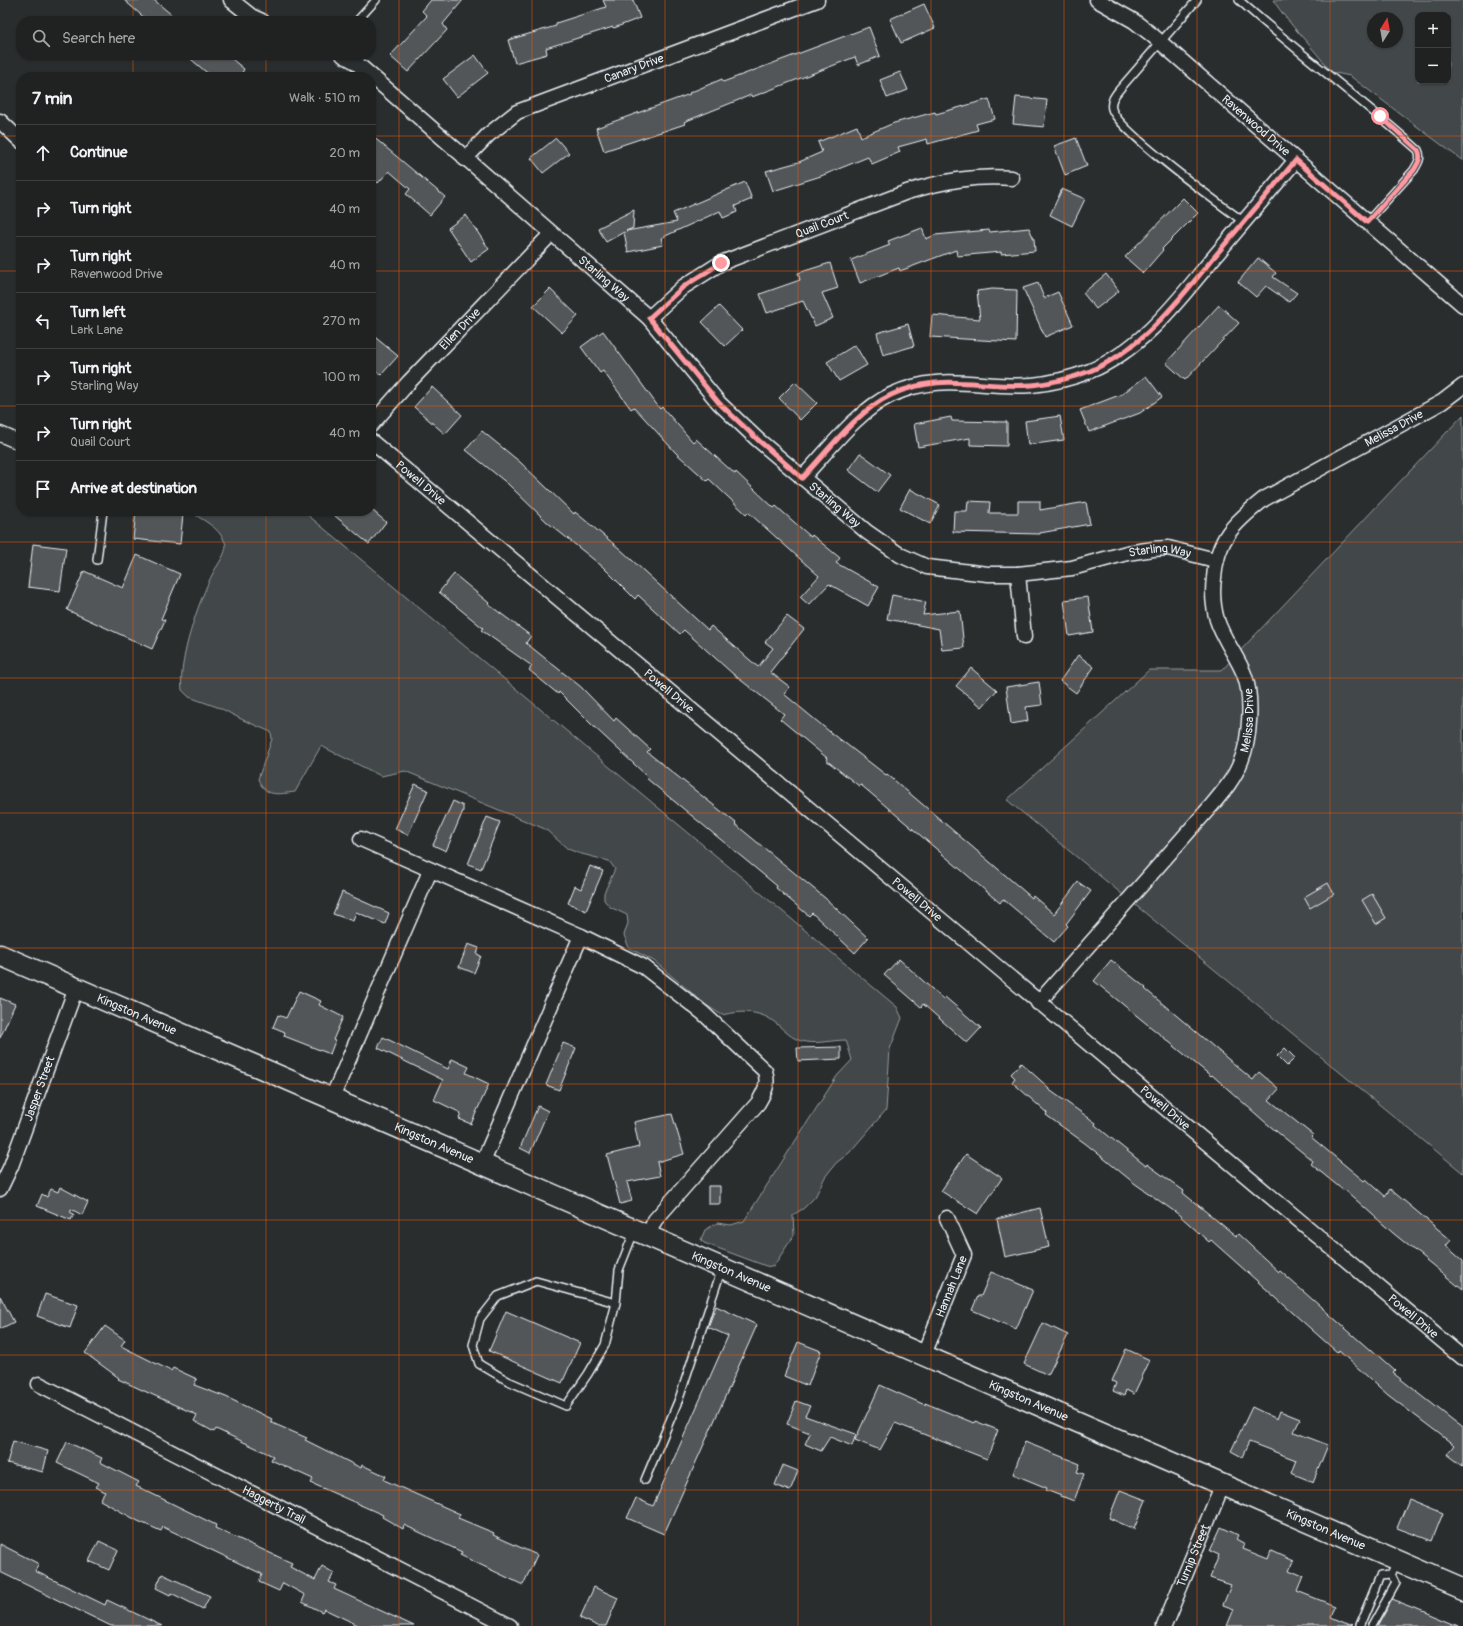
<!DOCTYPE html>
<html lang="en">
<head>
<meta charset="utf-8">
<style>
	:root { --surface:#202222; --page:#2d2f2f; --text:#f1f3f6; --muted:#a2a4a5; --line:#3d3f40 }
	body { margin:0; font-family:Pangolin,sans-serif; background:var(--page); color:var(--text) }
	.controls { position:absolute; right:12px; top:12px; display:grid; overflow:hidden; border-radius:8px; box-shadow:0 1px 3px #0004 }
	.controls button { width:36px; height:36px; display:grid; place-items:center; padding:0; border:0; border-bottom:1px solid var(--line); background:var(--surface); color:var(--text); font:20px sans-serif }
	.compass { position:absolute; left:1367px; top:12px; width:36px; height:36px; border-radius:50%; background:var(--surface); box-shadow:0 1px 3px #0004; rotate:11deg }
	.stop { position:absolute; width:12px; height:12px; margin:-9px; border:3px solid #ff9aa2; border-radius:50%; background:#fff }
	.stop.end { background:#ff9aa2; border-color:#fff; box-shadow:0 1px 4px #0008 }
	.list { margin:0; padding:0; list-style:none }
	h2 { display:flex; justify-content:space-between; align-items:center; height:52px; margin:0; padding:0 16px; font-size:17px }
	h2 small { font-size:13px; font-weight:400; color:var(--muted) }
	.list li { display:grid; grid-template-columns:26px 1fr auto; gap:12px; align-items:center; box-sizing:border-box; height:56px; padding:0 16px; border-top:1px solid var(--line) }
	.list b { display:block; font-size:15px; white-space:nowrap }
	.list p { margin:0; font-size:13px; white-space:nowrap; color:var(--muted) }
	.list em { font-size:13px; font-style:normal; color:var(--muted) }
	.icon { flex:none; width:22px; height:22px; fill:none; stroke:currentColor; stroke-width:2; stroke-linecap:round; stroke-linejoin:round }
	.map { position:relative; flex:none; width:1463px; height:1626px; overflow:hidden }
	.search { position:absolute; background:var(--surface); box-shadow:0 1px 3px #0004; left:16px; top:16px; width:360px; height:44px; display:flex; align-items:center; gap:10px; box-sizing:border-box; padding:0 14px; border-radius:16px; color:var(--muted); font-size:15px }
	.panel { position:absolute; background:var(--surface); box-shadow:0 1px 3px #0004; left:16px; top:72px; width:360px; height:444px; border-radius:16px }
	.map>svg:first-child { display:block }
</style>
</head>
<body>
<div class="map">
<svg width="1463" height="1626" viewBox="0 0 1463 1626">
	<rect width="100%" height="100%" fill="#2a2d2e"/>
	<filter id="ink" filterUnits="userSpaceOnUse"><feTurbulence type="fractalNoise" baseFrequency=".025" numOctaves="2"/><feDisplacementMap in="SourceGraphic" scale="8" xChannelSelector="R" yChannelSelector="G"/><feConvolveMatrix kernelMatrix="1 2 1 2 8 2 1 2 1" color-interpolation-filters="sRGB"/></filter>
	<g filter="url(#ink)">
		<path fill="#424648" stroke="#959ca0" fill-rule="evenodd" d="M1273,0H1463V161L1350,76L1331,72C1313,47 1290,26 1273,0ZM1418,15H1448V81H1418ZM1373,18H1397V42H1373Z
			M1463,415V1173L1007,800L1149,670H1222Z
			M189,511H303L897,1007L902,1018L890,1049L886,1110L849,1153L836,1163L825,1177L815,1197L804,1208L793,1215L794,1235L773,1267L766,1266L704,1243L701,1239L705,1230L717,1223L731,1225L744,1221L837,1076L852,1060L846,1040C833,1040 818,1044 806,1042C791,1040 784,1029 773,1021C758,1010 739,1011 722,1015L706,1005L654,961L629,948L624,935L628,923L627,915L610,907L604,900V893L615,869L609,861L578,853L568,849L545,829L405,771L381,776L321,746L295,792C278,794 266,798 258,779L272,739L271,732L243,720L220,708L189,697L182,690C178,660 199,600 213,573C217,565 229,551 225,542C219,527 201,519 189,511Z"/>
		<path fill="#535759" stroke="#e8f1f8" d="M124,0H154L179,21H148Z
			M431,0H463L443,24L447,30L408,72L390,56L427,16L422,11Z
			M603,0H633L640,18L614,28L613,27L546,48L547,54L515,63L508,40L556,26V23L606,7Z
			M924,4L935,28L901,43L890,19Z
			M869,27L880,56L858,65L855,57L752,97L751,95L684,122L685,124L604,151L596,128L690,94L689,93L722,79L723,82Z
			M186,55H227L244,69L240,77H212Z
			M475,55L488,73L457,97L443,79Z
			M900,72L908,90L887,98L880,80Z
			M1016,97L1047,100L1044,127L1013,124Z
			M989,99L995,119L976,124L978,130L928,144L927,139L898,147L900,152L872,164L868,157L821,176L773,191L766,171L799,162L822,152L818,142L857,126L861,137L894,123L935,112L936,114Z
			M371,135L445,197L430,215L406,194L410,189L389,171L378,183L371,177Z
			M556,138L569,153L543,173L531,158Z
			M1076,138L1087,166L1065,175L1054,146Z
			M745,182L752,199L735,206L737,212L723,218L720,211L661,238L663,245L628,252L624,232L606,242L598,228L634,210L633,228L626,231L677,222L673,213Z
			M1062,189L1085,199L1072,226L1050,215Z
			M1183,198L1198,213L1162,249L1163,250L1143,273L1125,257Z
			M466,215L489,249L471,262L448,228Z
			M922,228L926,239L935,235L989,230L990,232L1029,228L1034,239L1035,251L1001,254V252L957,256L956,250L900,271L899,268L860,283L851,260L890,245L888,241Z
			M1258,258L1276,273L1273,277L1297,293L1289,302L1266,286L1256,297L1238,282Z
			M830,263L838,288L822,293L833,318L815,326L803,301L767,313L760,294L800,280L798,273Z
			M1106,274L1119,291L1096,309L1083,293Z
			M1038,283L1044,298L1058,292L1073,325L1045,337L1023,288Z
			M550,289L578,316L562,333L533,306Z
			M992,289L1017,290L1016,342L930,337L932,315L980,319L977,291Z
			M1219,305L1239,323L1185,380L1166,363Z
			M719,306L742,330L725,346L702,322Z
			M908,324L914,346L883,355L877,333Z
			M603,331L660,409L662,407L693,442L696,439L735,474L736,472L774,508L776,506L811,537L812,535L840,558L836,563L879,587L868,606L829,584L809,605L800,597L819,576L748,512L746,514L709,479L707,481L676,453L634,407L631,409L603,371L600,373L581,347Z
			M371,334L398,356L381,375L371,367Z
			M855,345L867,365L839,381L827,362Z
			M1146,376L1162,397L1140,413L1089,432L1080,410L1122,394Z
			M795,382L817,403L800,420L779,398Z
			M432,387L462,415L445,434L414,407Z
			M1060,416L1064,440L1028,445L1025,421Z
			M951,417L952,421L1007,422V446L970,445V438L918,447L914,424Z
			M482,431L520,462L574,514L575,512L620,549L708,630L711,626L758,667L773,648L765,642L787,616L804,629L770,672L790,687L784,694L841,741V740L886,775L887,774L1032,898L1033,896L1054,914L1078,882L1091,891L1066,924L1068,926L1054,942L1003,899L1000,903L861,785L859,786L826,760L827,758L780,719L784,714L733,674L684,630L680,634L638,595L635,599L603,567L547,522L508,484L466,450Z
			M860,453L890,475L877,492L848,470Z
			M910,489L940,505L930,524L900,508Z
			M968,501L990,502L989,513H1018V501H1040V510L1086,502L1090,524L1040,533V534L953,532L954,511H967Z
			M136,511L183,514L180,544L133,539Z
			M329,511H373L386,522L369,544Z
			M33,544L66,548L60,591L28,587Z
			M137,555L180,574L161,619L165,620L152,649L67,610L84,571L123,588Z
			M454,574L489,603L488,604L531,636L526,643L581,687L614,721L616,718L650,749L647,752L736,823L735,824L825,898L868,938L855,953L812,913L809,916L776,888L777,886L646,778L648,777L591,724L559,692L558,694L529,670L532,666L481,630L483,628L439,592Z
			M892,595L926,602L923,615L960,611L964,648L942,650L939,629L887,619Z
			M1088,597L1093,632L1069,636L1064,600Z
			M1078,655L1094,667L1076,693L1060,681Z
			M971,668L997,690L982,707L956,686Z
			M1039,682L1042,705L1026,707L1028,721L1011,724L1006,687Z
			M415,784L428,790L408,835L395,829Z
			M453,801L463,806V811L446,851L433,845Z
			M487,817L500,822L481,869L468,864Z
			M590,866L603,871L586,911L568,903L575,886L581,889Z
			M1328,883L1334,894L1310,908L1304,897Z
			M342,892L389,913L385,924L356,912L353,921L333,914Z
			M1372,894L1386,918L1376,924L1362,900Z
			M468,944L479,948L477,954L481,956L474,973L459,967Z
			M899,959L943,999L945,997L981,1028L967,1043L923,1004L921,1007L884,975Z
			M1111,960L1146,988L1145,989L1253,1080L1259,1072L1279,1089L1269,1100L1313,1135L1311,1137L1364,1181L1366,1179L1385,1196L1390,1189L1451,1240L1446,1246L1463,1261V1290L1393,1233L1345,1190L1344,1191L1311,1164L1313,1161L1265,1122L1212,1075L1211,1076L1094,981Z
			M299,991L321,1001L319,1005L343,1017L333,1040L335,1041L330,1054L284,1036L285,1032L273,1027L278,1015L286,1018Z
			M0,998L15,1004L0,1038Z
			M383,1037L448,1069L452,1059L469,1067L466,1073L489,1084L471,1124L459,1119L461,1113L434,1100L443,1080L378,1048Z
			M563,1043L576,1048L559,1090L546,1085Z
			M841,1047V1059L798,1061L797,1048Z
			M1285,1048L1295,1058L1287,1066L1277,1056Z
			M1021,1063L1049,1088L1048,1089L1096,1123L1095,1125L1146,1166L1147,1164L1184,1191L1183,1193L1236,1236L1238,1234L1279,1272L1280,1271L1370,1350L1371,1349L1395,1371L1393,1373L1463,1428V1466L1447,1454L1454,1445L1388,1395L1339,1351L1338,1353L1211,1240L1209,1242L1178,1214L1134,1183L1086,1144L1046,1115L1047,1113L1012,1082L1015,1078L1011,1074Z
			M538,1106L548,1111L530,1153L520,1148Z
			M672,1114L684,1154L657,1162L660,1176L627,1182L632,1201L620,1204L607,1155L639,1147L634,1122Z
			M966,1154L1002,1178L978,1214L941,1191Z
			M708,1186H720V1204H708Z
			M60,1187L88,1202L82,1215L71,1209L70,1212L74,1214L71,1220L37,1206L42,1194L47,1197L51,1189L58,1192Z
			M1040,1208L1049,1247L1005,1257L997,1219Z
			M991,1272L1033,1290L1016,1329L972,1310L978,1296H981Z
			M45,1294L78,1305L70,1328L37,1316Z
			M0,1296L14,1322L0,1329Z
			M716,1306L757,1325L664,1534L627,1518L636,1498L653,1506L728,1336L708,1327Z
			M506,1311L580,1343L562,1383L489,1351Z
			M1043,1323L1068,1335L1048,1375L1024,1364Z
			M105,1326L125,1340L121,1346L171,1371L173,1368L197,1379L194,1385L226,1397L272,1419L270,1422L307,1438L305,1440L361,1468L362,1465L386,1476L384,1480L460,1514L458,1518L494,1533L493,1535L537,1555L523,1585L460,1555L462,1552L404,1525L403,1529L382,1517L383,1515L311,1483L313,1479L271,1460L273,1456L216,1429L214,1432L194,1421L197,1415L118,1379L119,1378L85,1353Z
			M798,1342L821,1351L808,1386L784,1376Z
			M1126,1349L1150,1360L1134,1394L1126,1390L1124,1396L1113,1391L1116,1383L1112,1381Z
			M880,1385L925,1405V1403L974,1423L975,1421L998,1430L987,1459L895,1423L880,1450L855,1440Z
			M796,1401L810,1406L805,1416L856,1434L852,1446L830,1437L821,1451L805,1444L810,1433L787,1424Z
			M1252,1407L1277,1419L1280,1411L1300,1419L1294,1432L1328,1445L1313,1482L1291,1473L1296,1460L1249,1442L1242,1457L1231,1451Z
			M13,1441L48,1451L43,1472L7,1463Z
			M67,1442L102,1458L100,1462L139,1482L136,1486L216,1525L215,1528L292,1563L290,1567L315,1580L322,1566L334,1573L329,1582L336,1585L334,1589L414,1626H360L324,1609L322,1612L302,1602L305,1595L283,1583L279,1591L259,1582L262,1574L163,1527L161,1531L138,1521L100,1500L105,1492L96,1487L99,1483L57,1463Z
			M1025,1442L1080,1464L1077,1472L1084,1474L1074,1501L1046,1490L1047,1488L1013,1474Z
			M783,1465L798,1471L790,1491L775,1485Z
			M1120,1490L1146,1500L1134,1529L1109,1518Z
			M1409,1499L1443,1513L1432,1541L1397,1528Z
			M1221,1527L1238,1535L1236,1539L1245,1544L1243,1549L1268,1559L1271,1551L1293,1561L1289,1570L1303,1576L1297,1591L1335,1606L1331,1617L1352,1626H1227L1234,1609L1223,1605L1231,1585L1210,1578L1219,1555L1210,1551Z
			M99,1541L118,1550L109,1570L89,1561Z
			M0,1544L39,1564L35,1571L105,1605L107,1600L162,1626H111L0,1572Z
			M162,1574L210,1596L203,1609L171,1593L170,1595L156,1588Z
			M594,1587L618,1598L606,1626H598L580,1618Z
			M1392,1599L1416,1608L1459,1626H1377Z"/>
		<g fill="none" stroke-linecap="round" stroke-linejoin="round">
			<defs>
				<path id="lane" d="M1197,0L1119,90C1115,95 1110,101 1112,109C1117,130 1221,205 1244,222
					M1239,0C1297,52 1360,98 1418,150C1422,158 1418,163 1414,170L1367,222
					M357,21L376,0
					M97,560L103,511
					M616,1303L536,1281L498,1296L480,1319L473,1345L479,1364L508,1381L566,1406L588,1374L605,1345L616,1303L619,1270L634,1232
					M645,1480L679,1399L722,1268
					M1359,1626L1380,1576L1391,1575L1397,1562
					M1371,1626L1395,1583L1391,1575"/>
				<g id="street">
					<path d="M231,0L251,16L262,21"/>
					<path id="s1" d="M1097,0L1134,21L1152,35L1463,305"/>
					<path id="s2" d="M343,55L354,61L390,92L649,318L719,403L757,439L867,532L900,555L927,567L988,574H1018L1072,568L1127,553L1153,549L1168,548L1215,560"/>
					<path d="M0,121L21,141"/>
					<path id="s3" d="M465,159L488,135L517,112L817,0"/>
					<path id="s4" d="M649,318L683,287L721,263L907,192C943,181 975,175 1012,178"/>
					<path id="s5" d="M371,425L409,382L551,234"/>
					<path d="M0,434L21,443"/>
					<path id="s6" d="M371,441L1463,1358"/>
					<path d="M802,478C828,451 857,411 891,395C942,371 981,389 1032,385C1052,383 1072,378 1090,371C1143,349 1180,298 1215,256C1242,224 1269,192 1296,160"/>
					<path d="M1018,574L1024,637"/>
					<path d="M361,839L581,936L644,967L703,1013L765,1071C769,1084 765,1091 758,1103L655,1220L648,1235"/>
					<path id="s7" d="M1038,1003L1211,806C1222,793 1235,778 1241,761C1250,740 1253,696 1244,674C1237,656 1223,639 1217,620C1213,606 1212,593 1214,578C1217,538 1234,523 1264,499L1442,402L1463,386"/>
					<path d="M332,1098L430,871"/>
					<path d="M482,1164L581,936"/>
					<path id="s8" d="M0,1189L11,1166L76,988"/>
					<path id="s9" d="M923,1357L964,1255L947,1218"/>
					<path id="s10" d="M39,1384L510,1626"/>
					<path id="s11" d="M1164,1626L1222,1486"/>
				</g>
				<g id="secondary">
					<path id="s12" d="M0,955L1463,1589"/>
				</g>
			</defs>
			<use href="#lane" stroke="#e8f1f8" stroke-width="10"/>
			<use href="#street" stroke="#e8f1f8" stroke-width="17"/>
			<use href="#secondary" stroke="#e8f1f8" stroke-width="23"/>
			<use href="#lane" stroke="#2a2d2e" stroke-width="7"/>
			<use href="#street" stroke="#2a2d2e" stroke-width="14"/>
			<use href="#secondary" stroke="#2a2d2e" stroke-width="20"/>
		</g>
	</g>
	<g fill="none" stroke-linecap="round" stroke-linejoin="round" filter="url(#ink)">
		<path stroke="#ff9aa2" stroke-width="5" d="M721,263L683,287L649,318L719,403L757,439L802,478C828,451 857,411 891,395C942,371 981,389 1032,385C1052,383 1072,378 1090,371C1143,349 1180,298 1215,256C1242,224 1269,192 1296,160L1367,222L1414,170C1418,163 1422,158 1418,150L1380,116"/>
	</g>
	<path fill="none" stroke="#e8590c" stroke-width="1" stroke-opacity="0.55" d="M133,0V21M266,0V21M399,0V1626M532,0V1626M665,0V1626M798,0V1626M931,0V1626M1064,0V1626M1197,0V1626M1330,0V1626M133,55V77M266,55V77M0,136H21M371,136H1463M0,271H21M371,271H1463M0,406H21M371,406H1463M133,511V1626M266,511V1626M0,542H1463M0,678H1463M0,813H1463M0,948H1463M0,1084H1463M0,1220H1463M0,1355H1463M0,1490H1463"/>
	<g text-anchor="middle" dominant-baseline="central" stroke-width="3" stroke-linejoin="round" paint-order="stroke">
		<g font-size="12" fill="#e8f1f8" stroke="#2a2d2e">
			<text stroke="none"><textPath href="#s3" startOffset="195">Canary Drive</textPath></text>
			<text stroke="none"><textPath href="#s1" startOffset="203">Ravenwood Drive</textPath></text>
			<text stroke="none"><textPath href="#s4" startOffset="199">Quail Court</textPath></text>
			<text stroke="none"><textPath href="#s2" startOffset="344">Starling Way</textPath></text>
			<text stroke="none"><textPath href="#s5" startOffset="131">Ellen Drive</textPath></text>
			<text stroke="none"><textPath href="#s7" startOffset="753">Melissa Drive</textPath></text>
			<text stroke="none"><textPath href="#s6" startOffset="65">Powell Drive</textPath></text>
			<text stroke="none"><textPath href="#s2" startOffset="668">Starling Way</textPath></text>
			<text stroke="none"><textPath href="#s2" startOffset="1016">Starling Way</textPath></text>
			<text stroke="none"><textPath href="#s6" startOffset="389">Powell Drive</textPath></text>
			<text stroke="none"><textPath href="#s7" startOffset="358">Melissa Drive</textPath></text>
			<text stroke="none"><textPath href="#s6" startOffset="713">Powell Drive</textPath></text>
			<text stroke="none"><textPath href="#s12" startOffset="149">Kingston Avenue</textPath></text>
			<text stroke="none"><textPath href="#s8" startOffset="108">Jasper Street</textPath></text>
			<text stroke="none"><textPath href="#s6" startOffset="1037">Powell Drive</textPath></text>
			<text stroke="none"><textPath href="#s12" startOffset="473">Kingston Avenue</textPath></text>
			<text stroke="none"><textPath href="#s12" startOffset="797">Kingston Avenue</textPath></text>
			<text stroke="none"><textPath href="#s9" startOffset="76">Hannah Lane</textPath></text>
			<text stroke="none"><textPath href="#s6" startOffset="1361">Powell Drive</textPath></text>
			<text stroke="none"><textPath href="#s12" startOffset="1121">Kingston Avenue</textPath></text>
			<text stroke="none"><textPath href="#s10" startOffset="264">Haggerty Trail</textPath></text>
			<text stroke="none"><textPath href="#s12" startOffset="1445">Kingston Avenue</textPath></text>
			<text stroke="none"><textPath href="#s11" startOffset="76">Turnip Street</textPath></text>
		</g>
	</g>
</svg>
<div class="controls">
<button>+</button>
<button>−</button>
</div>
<svg class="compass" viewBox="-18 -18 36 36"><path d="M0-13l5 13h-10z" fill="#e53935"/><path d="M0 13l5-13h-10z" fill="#a2a4a5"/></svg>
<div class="stop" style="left:1380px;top:116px"></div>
<div class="stop end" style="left:721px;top:263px"></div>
<div class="search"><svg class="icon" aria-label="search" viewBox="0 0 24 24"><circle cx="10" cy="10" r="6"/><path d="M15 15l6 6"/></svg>Search here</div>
<section class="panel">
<h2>7 min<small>Walk · 510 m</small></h2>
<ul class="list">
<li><svg class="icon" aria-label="ahead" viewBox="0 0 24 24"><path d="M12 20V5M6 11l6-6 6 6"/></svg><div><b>Continue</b></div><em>20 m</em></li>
<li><svg class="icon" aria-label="right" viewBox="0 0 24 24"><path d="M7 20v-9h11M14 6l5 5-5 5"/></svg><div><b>Turn right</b></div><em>40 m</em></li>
<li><svg class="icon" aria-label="right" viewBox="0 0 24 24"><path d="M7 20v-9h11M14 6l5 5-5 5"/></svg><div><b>Turn right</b><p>Ravenwood Drive</p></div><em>40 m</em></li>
<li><svg class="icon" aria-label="left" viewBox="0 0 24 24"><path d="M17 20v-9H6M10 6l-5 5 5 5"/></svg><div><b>Turn left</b><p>Lark Lane</p></div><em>270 m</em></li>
<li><svg class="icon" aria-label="right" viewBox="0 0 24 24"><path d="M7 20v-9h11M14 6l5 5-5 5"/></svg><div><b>Turn right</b><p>Starling Way</p></div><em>100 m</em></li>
<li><svg class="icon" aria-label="right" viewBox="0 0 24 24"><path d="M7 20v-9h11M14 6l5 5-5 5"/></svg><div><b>Turn right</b><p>Quail Court</p></div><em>40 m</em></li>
<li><svg class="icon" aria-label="arrive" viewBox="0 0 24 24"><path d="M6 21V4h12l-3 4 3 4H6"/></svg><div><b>Arrive at destination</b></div></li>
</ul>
</section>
</div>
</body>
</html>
